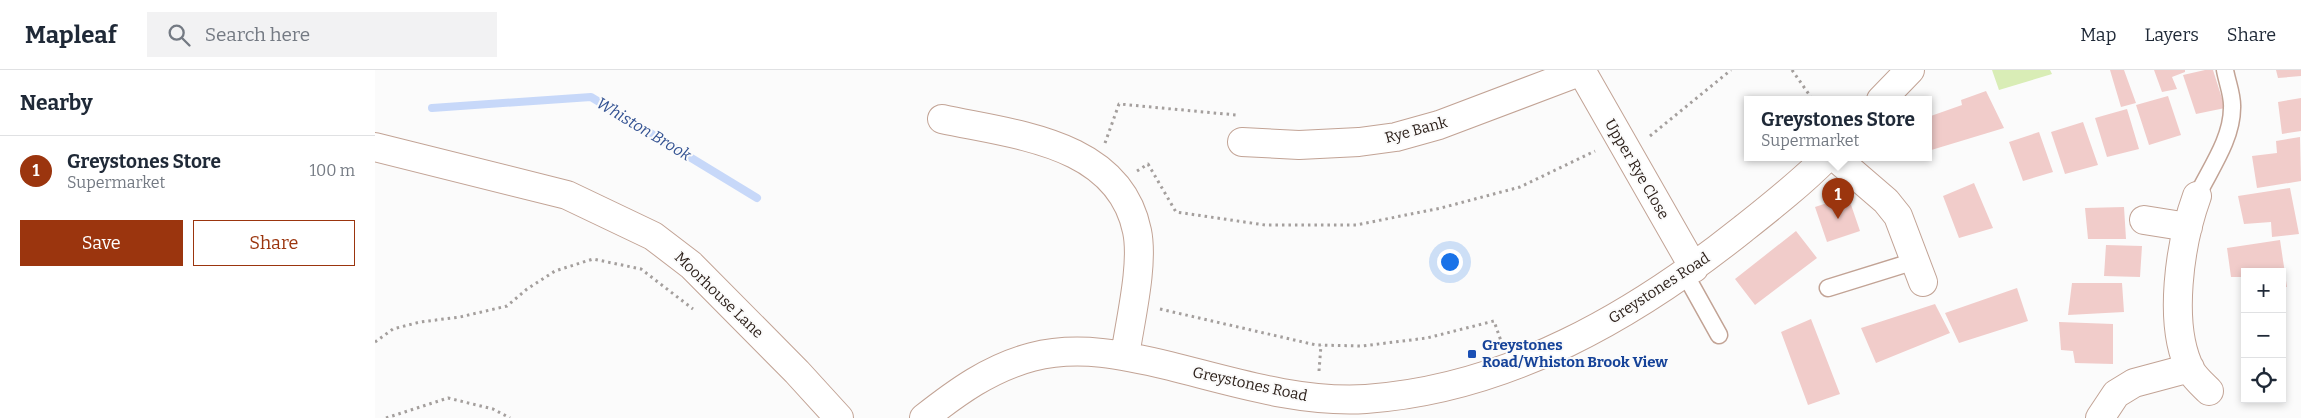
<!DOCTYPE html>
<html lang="en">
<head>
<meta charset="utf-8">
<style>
	:root { --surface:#fff; --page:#f2f2f3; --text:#1f2937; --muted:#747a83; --line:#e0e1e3; --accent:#9b350e }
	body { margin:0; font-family:Bitter,serif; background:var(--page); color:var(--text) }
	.controls { position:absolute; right:15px; bottom:15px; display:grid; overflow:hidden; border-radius:0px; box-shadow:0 2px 8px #0003 }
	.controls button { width:45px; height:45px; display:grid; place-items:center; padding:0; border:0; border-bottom:1px solid var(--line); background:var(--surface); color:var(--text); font:25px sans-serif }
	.you { position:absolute; left:1074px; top:191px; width:18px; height:18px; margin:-12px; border:4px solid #fff; border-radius:50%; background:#1a73e8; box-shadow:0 0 0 8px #1a73e833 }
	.badge { display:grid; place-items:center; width:32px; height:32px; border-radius:50%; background:var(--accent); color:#fff; font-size:16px; font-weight:700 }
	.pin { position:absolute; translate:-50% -41px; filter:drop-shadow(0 1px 2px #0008) }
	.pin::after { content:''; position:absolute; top:26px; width:18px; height:15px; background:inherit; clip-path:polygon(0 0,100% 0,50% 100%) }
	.popup { position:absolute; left:1369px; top:26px; width:188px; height:65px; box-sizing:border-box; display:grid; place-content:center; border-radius:0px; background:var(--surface); filter:drop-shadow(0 1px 4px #0005); font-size:16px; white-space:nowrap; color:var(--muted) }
	.popup b { font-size:19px; color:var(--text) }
	.popup::after { content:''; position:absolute; left:50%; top:100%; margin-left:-10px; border:10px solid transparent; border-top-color:var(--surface) }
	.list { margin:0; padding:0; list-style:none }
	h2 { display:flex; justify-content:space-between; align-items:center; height:65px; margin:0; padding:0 20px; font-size:21px }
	h2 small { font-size:16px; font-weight:400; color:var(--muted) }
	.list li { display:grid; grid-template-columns:32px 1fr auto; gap:15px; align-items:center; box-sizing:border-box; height:70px; padding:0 20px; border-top:1px solid var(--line) }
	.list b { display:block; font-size:19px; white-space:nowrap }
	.list p { margin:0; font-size:16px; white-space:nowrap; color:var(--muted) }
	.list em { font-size:16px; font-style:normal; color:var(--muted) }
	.actions { display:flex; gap:10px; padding:15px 20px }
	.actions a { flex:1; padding:11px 0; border:1px solid var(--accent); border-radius:0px; text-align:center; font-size:18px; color:var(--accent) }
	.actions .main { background:var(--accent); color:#fff }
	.icon { flex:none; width:28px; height:28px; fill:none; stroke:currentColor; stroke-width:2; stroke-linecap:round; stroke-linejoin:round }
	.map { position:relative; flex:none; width:1926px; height:348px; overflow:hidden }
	header { display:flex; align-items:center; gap:30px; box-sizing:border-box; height:70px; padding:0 25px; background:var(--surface); border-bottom:1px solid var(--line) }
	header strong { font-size:24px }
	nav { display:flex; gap:28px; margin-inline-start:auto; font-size:18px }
	.search { width:350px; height:45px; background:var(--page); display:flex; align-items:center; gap:12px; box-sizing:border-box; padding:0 18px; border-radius:0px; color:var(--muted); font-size:19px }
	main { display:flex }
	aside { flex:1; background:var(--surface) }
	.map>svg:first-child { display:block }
</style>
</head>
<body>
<header>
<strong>Mapleaf</strong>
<div class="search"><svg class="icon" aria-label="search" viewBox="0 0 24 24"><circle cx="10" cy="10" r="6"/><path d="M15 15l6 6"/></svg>Search here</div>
<nav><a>Map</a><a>Layers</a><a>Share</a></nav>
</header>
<main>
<aside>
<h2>Nearby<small></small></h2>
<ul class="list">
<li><span class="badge">1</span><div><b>Greystones Store</b><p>Supermarket</p></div><em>100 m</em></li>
</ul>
<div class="actions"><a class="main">Save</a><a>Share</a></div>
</aside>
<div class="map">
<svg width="1926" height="348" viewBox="0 0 1926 348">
	<rect width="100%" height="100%" fill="#fbfbfb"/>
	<path fill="#d9edb6" d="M1617,0H1675L1677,4L1624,20Z"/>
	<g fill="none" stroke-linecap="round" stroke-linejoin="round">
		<path stroke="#c7d8f9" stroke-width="8" d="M57,38L216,27L382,128"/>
	</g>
	<path fill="#f1ccca" d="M1735,0H1749L1761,33L1746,37Z
		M1779,0H1810V2L1797,7L1802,19L1787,22Z
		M1830,0H1838L1850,38L1821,44L1808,5Z
		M1901,0H1926V6L1903,8Z
		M1611,21L1629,58L1553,81V47L1587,35L1586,30Z
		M1793,26L1806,65L1774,75L1761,35Z
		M1926,28V61L1907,64L1903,32Z
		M1752,39L1764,79L1732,87L1720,48Z
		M1708,52L1723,95L1690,104L1676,62Z
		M1664,62L1678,102L1648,111L1634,72Z
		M1925,67L1926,111L1882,118L1877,86L1902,83L1901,71Z
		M1599,113L1618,158L1584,168L1568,126Z
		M1915,118L1924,164L1897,167L1896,152L1869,154L1863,126Z
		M1473,126L1485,161L1452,172L1440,137Z
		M1749,137L1751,169H1713L1710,138Z
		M1421,161L1442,188L1380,235L1360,209Z
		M1905,170L1912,217H1907V202H1870V207H1856L1852,178Z
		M1731,175L1767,176L1765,207L1729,206Z
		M1697,213H1747L1749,242L1693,245Z
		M1642,218L1653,251L1584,273L1570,243Z
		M1560,234L1575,263L1501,293L1486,258Z
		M1436,249L1465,324L1433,335L1406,262Z
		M1684,252L1738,254V294L1700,293L1698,281L1686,280Z"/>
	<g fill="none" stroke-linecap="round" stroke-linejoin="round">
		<defs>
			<path id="lane" d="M1822,126C1835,99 1857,69 1857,38C1858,26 1852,12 1850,0
				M1310,204L1344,265
				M1453,218L1540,191"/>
			<path id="street" d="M1206,0L1319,198
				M1506,30L1535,0
				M567,49C640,65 744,72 762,161C769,194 755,251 750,286
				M867,72L924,75L984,72L1021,67L1064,55L1207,1
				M1461,88L1511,131L1523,146L1548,212
				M1822,126C1805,173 1792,255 1816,301C1820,308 1828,315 1834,321
				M1769,150L1813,157
				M549,348C582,322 615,298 657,287C704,275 749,285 795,296C859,312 924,333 991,329C1133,319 1259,246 1368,159C1397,136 1425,114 1451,88
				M1725,348L1741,324L1759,313L1815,298"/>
			<path id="secondary" d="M0,77L192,125L278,166L316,195L422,302L464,348"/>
		</defs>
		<use href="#lane" stroke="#c2a395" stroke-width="19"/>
		<use href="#street" stroke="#c2a395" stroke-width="30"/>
		<use href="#secondary" stroke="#c2a395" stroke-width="30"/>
		<path stroke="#a49f9d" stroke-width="3" stroke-dasharray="2.5 4" stroke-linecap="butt" d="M1417,0L1438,30
			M1275,66L1356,0
			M730,73L744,34L861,45
			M762,101L773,94L801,142L890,155H981L1066,138L1145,117L1220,81
			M785,239L941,275L987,276L1052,268L1119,251L1126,271
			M0,272L18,259L45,252L85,247L132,236L152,219L180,201L218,189L266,199L318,239
			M944,301L946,275
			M11,348L73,328L118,339L135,348"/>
		<use href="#lane" stroke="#fff" stroke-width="16"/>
		<use href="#street" stroke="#fff" stroke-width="28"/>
		<use href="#secondary" stroke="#fff" stroke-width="28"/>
	</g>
	<rect fill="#1a4fb4" stroke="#fbfbfb" stroke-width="2" x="1092" y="279" width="10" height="10" rx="2.5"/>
	<g text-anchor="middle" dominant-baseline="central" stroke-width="4" stroke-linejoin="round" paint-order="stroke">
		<g font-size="15" fill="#2c201a" stroke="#fbfbfb">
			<text transform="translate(1041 60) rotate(-15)">Rye Bank</text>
			<text transform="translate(1262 99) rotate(60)">Upper Rye Close</text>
			<text transform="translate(1284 218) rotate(-33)">Greystones Road</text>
			<text transform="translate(344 225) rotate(44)">Moorhouse Lane</text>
			<text transform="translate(875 314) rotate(12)">Greystones Road</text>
		</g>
		<g font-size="15" font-weight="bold" fill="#164399" stroke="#fbfbfb" text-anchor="start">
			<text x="1107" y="275">Greystones<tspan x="1107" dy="17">Road/Whiston Brook View</tspan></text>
		</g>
		<g font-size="16" font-style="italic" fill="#335292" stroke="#fbfbfb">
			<text transform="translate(269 59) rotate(31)">Whiston Brook</text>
		</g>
	</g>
</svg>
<div class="controls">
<button>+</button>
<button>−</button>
<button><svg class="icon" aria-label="locate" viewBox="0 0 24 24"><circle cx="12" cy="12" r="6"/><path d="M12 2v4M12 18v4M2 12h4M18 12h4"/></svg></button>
</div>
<div class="you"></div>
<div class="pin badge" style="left:1463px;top:149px">1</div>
<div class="popup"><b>Greystones Store</b>Supermarket</div>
</div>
</main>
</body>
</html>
